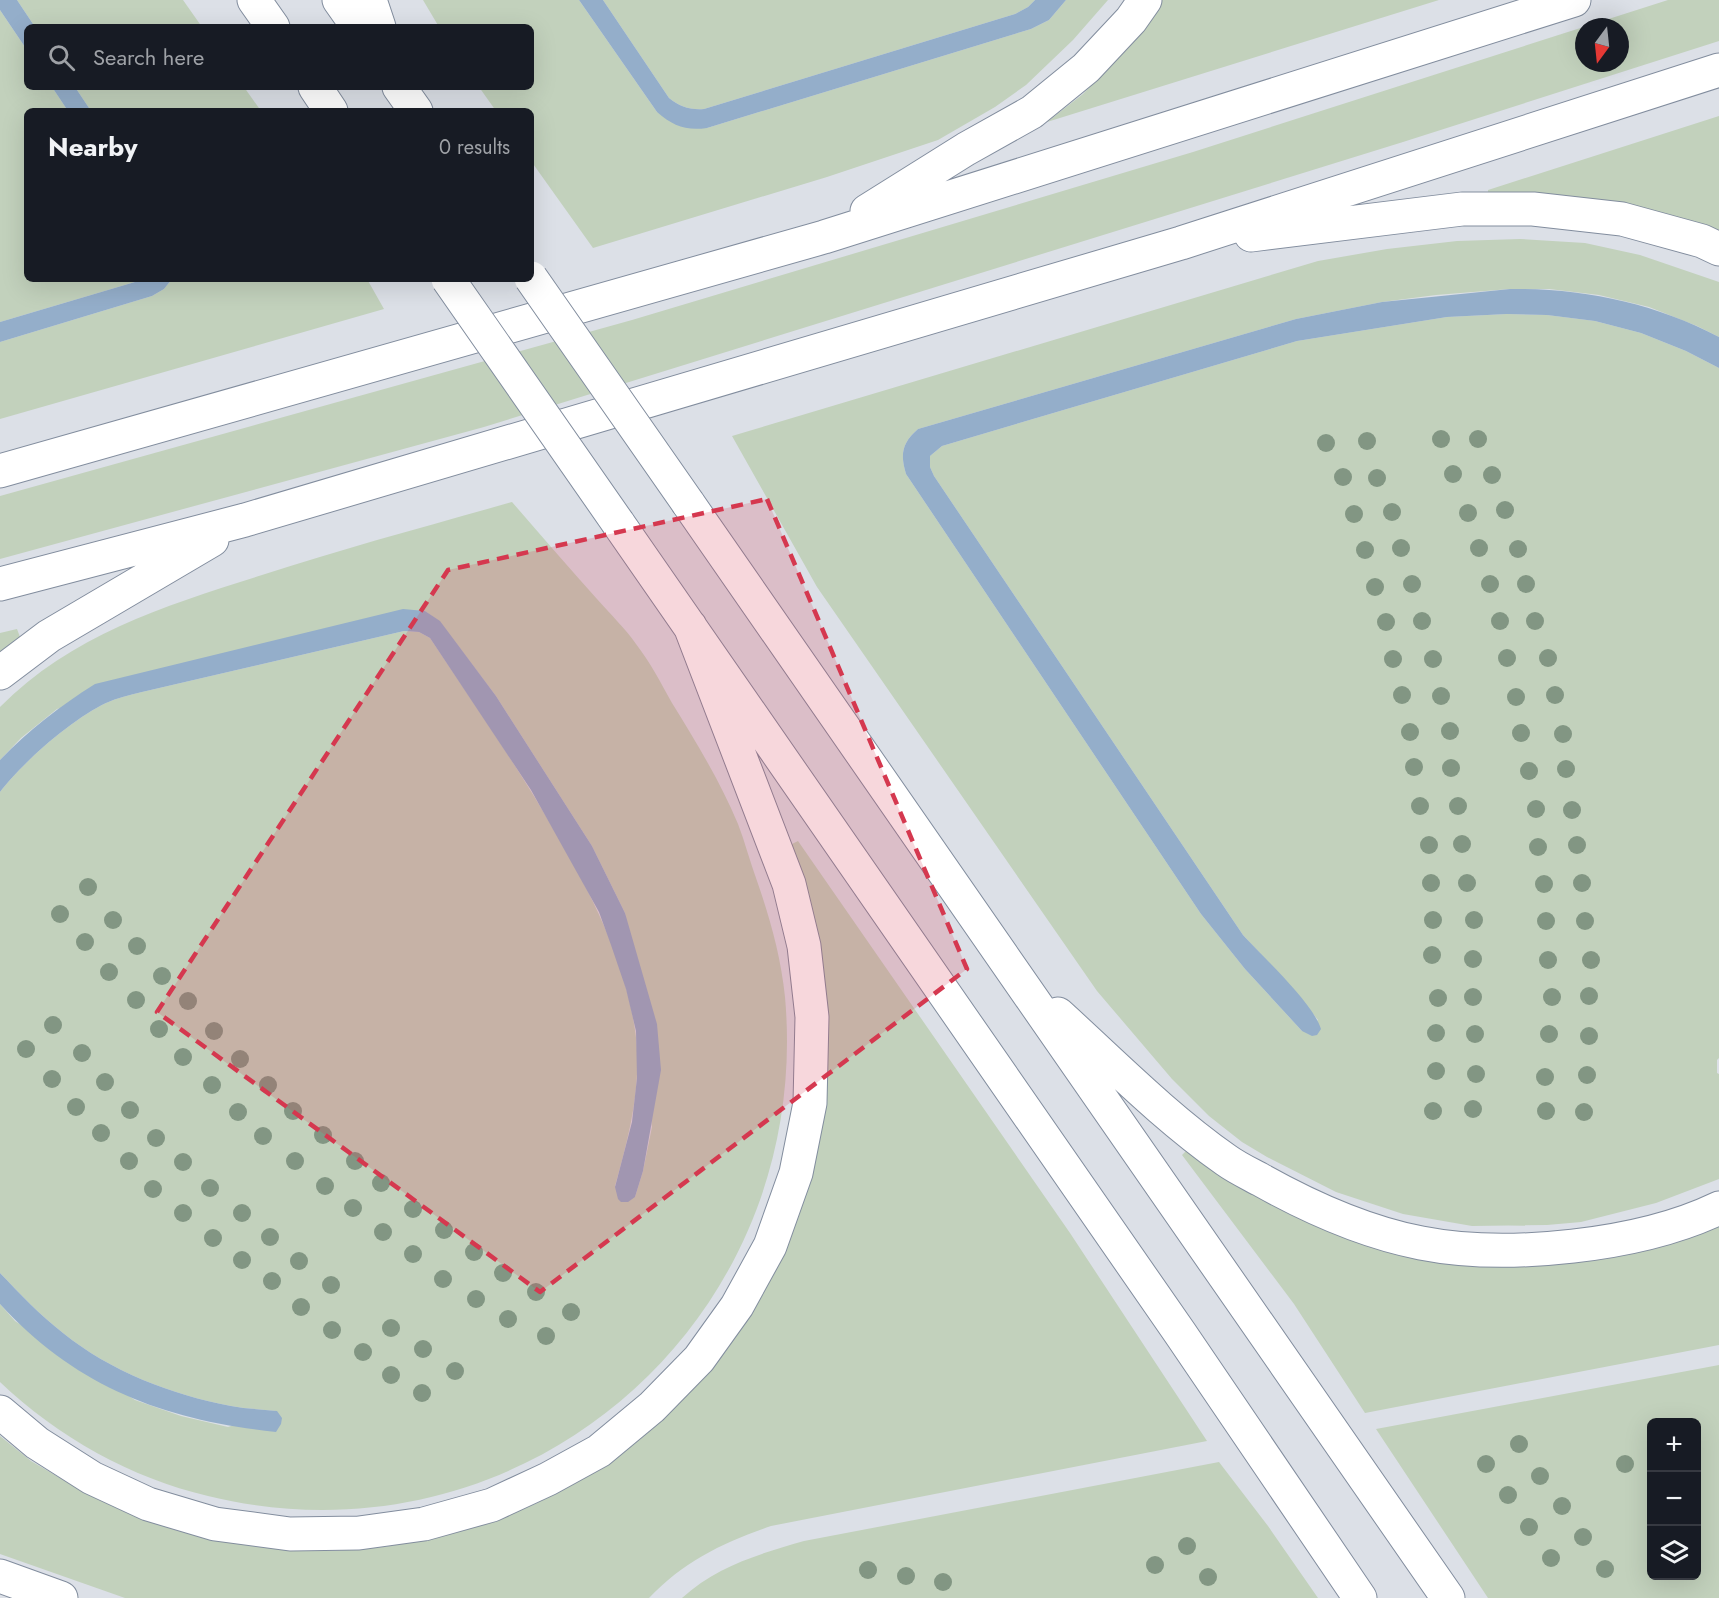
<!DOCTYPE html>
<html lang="en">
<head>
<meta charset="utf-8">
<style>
	:root { --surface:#171b24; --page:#20242c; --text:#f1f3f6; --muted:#9ea1a6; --line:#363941 }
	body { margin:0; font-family:Jost,sans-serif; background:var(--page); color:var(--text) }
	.controls { position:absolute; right:18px; bottom:18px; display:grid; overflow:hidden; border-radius:9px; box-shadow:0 6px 24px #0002 }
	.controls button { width:54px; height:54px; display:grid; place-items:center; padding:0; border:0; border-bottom:2px solid var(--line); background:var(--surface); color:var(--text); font:30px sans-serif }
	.compass { position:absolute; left:1575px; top:18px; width:54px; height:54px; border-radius:50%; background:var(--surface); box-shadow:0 6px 24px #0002; rotate:195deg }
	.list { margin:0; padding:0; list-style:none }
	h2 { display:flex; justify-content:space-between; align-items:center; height:78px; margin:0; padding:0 24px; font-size:26px }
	h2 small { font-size:20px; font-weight:400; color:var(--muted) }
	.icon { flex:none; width:33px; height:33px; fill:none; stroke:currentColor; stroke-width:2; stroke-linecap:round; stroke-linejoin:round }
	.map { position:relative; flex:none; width:1719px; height:1598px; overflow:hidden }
	.search { position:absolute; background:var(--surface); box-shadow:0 6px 24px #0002; left:24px; top:24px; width:510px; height:66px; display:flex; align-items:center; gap:15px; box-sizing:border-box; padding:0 21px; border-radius:9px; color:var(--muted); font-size:22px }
	.panel { position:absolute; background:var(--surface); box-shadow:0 6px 24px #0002; left:24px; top:108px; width:510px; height:174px; border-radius:9px }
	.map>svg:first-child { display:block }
</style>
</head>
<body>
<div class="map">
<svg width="1719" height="1598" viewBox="0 0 1719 1598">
	<rect width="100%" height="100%" fill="#dce0e7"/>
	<path fill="#c2d1bc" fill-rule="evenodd" d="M17,0H183L202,27H35Z
		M423,0H579L657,112L707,128L1031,29L1049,20L1066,0H1108L1073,40L1026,85L995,107L938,140L827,177L593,248L531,161V111H496L479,87H531V27H439Z
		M603,0H1035L1028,7L1015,14L704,109C690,110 680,107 669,98Z
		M1161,0H1439L1047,122L1083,94L1124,51Z
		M1668,0H1719V41L1403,142L484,427L0,559V496L632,320L1193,152ZM1584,27H1620V63H1584Z
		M0,10L27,50V87H52L68,111H27V279H145L0,322Z
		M75,87H244L261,111H91Z
		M1719,116V236L1488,195V190Z
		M1520,239L1585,243L1640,255L1719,282V337L1697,326L1649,307L1599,295L1549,289H1510L1436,295L1382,302L1296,319L918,429C902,443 900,454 906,474L1201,914L1245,969L1302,1031L1318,1020L1292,988L1243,935L934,476L930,467V456L942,446L1297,341L1447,317L1507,314L1547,315L1595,321L1641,333L1686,351L1719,368V1058L1717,1060V1073L1719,1074V1179L1656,1203L1581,1222L1547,1225L1472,1226L1403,1214L1336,1192L1267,1157L1242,1142L1209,1116L1172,1079L1097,991L817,587L732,436L1318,261L1387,249L1457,241Z
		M172,279H367L384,309L0,419V342L152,296L164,289Z
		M512,502C540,534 568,567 597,599C610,614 625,628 636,644C650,662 661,683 672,703C696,742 720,781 738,824C745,842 750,862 757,881C770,918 781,957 785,997C814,1320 524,1573 208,1496C131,1478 58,1437 0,1382V1304L15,1321L135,1400L181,1416L228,1427L276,1411C261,1409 246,1409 231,1406C172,1395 110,1371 63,1333C40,1315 20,1294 0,1273V792C23,762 72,719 106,703C117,698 130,695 142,692L404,631L419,632L430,638C474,704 519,768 558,837C593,897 625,961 635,1030C643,1083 629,1136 615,1186L635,1197L643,1171L652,1127L625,913L592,846L496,696L440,622L425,611L57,709L21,738L0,760V707C72,634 167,605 262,575C345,548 428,526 512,502Z
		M17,629L20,637L0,653V633Z
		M798,841L1070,1233L1207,1441L771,1526C724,1542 684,1561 649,1598H125L0,1554V1436L31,1461L77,1488L125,1512L175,1530L226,1542L278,1549L331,1551L383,1547L435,1538L485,1524L535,1504L581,1480L625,1451L702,1379L735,1338L763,1293L825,1094L828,1042L825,989L790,845Z
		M1187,1150L1402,1252L1719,1225V1345L1365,1413L1294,1304L1182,1155Z
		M1719,1365V1598H1488L1376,1429ZM1652,1422H1696V1576H1652Z
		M1219,1462L1268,1526L1318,1598H682C717,1566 759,1554 804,1541Z"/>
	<path fill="#94aeca" d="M0,0H17L35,27H27V50L0,10Z
		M579,0H603L669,98C680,107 690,110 704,109L1015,14L1028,7L1035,0H1066L1049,20L1031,29L707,128C686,131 673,126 657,112Z
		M52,87H75L91,111H68Z
		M145,279H172L164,289L152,296L0,342V322Z
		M1510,289C1583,288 1654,303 1719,337V368L1686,351L1641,333L1595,321L1547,315L1507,314L1447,317L1297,341L942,446L930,456V467L934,476L1243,935C1263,957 1313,1003 1321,1029L1317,1035L1312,1036L1302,1031L1245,969L1201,914L906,474C900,454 902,443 918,429L1296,319L1382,302Z
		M403,609L425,611L440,621L496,696L592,846L625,913L657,1024L661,1070L643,1171L635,1197L628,1202H621L618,1199L615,1187L632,1122L637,1078L636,1031L626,989L611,945L599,912L531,790L430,638L419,632L404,631L142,692C130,695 117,698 106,703C72,719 23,762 0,792V760C29,730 60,706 95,684Z
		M0,1273C20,1294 40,1315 63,1333C110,1371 172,1395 231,1406C246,1409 261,1409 277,1411L282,1418L281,1424L276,1432C165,1420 77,1388 0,1304Z"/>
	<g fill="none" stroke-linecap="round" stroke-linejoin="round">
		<defs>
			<path id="motorway" d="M254,0L273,27
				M339,0L358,27
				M370,0L379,27
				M315,87L331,111
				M399,87L416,111
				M867,211L966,149L1032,112L1086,68L1131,20L1145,0
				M1251,235L1462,209H1533L1622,219L1702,241L1719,249
				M0,471L824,237L1574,0
				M688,503L1448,1598
				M618,523L1180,1333L1360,1598
				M0,584L245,520L1181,243L1719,70
				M0,673L49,636L212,540
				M1058,1014C1113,1064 1166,1118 1226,1160C1237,1168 1250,1174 1261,1180C1311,1208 1365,1232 1421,1243C1507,1260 1640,1246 1719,1208
				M0,1412L37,1443L92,1478L148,1504L215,1524L290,1534L359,1533L424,1524L492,1505L548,1479L599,1451L652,1407L699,1359L737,1306L770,1246L796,1173L810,1103L812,1017L804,946L789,884L690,626
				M0,1576L61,1598"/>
		</defs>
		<use href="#motorway" stroke="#828d9e" stroke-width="35"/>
		<use href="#motorway" stroke="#fff" stroke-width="33"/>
		<defs>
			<path id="motorway-bridge" d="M531,278L688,503
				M448,279L618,523"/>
		</defs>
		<use href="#motorway-bridge" stroke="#828d9e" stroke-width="35" stroke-linecap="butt"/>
		<use href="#motorway-bridge" stroke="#fff" stroke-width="33"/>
	</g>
	<g fill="#829683">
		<circle cx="1441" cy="439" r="9"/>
		<circle cx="1478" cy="439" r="9"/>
		<circle cx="1367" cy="441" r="9"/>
		<circle cx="1326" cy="443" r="9"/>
		<circle cx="1453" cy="474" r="9"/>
		<circle cx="1492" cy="475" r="9"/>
		<circle cx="1343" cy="477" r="9"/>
		<circle cx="1377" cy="478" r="9"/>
		<circle cx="1505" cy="510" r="9"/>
		<circle cx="1392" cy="512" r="9"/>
		<circle cx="1468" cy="513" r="9"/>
		<circle cx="1354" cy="514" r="9"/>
		<circle cx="1401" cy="548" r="9"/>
		<circle cx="1479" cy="548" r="9"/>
		<circle cx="1518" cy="549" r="9"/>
		<circle cx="1365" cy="550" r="9"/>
		<circle cx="1412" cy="584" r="9"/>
		<circle cx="1490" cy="584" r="9"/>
		<circle cx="1526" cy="584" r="9"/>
		<circle cx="1375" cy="587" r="9"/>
		<circle cx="1422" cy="621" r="9"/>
		<circle cx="1500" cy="621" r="9"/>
		<circle cx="1535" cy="621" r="9"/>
		<circle cx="1386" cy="622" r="9"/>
		<circle cx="1507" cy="658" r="9"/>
		<circle cx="1548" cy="658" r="9"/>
		<circle cx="1393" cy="659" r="9"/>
		<circle cx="1433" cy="659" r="9"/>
		<circle cx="1402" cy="695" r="9"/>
		<circle cx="1555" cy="695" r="9"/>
		<circle cx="1441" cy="696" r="9"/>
		<circle cx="1516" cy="697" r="9"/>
		<circle cx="1450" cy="731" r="9"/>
		<circle cx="1410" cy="732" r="9"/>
		<circle cx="1521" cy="733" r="9"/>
		<circle cx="1563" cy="734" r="9"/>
		<circle cx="1414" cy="767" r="9"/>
		<circle cx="1451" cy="768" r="9"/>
		<circle cx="1566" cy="769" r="9"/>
		<circle cx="1529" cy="771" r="9"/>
		<circle cx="1420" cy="806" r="9"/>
		<circle cx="1458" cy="806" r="9"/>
		<circle cx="1536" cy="809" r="9"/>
		<circle cx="1572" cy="810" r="9"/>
		<circle cx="1462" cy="844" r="9"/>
		<circle cx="1429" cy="845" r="9"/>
		<circle cx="1577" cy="845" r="9"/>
		<circle cx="1538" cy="847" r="9"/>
		<circle cx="1431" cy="883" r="9"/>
		<circle cx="1467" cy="883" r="9"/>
		<circle cx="1582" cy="883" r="9"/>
		<circle cx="1544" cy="884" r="9"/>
		<circle cx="88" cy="887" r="9"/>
		<circle cx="60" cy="914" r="9"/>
		<circle cx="113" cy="920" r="9"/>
		<circle cx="1433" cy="920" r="9"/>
		<circle cx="1474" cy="920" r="9"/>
		<circle cx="1546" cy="921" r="9"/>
		<circle cx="1585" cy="921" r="9"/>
		<circle cx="85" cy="942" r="9"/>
		<circle cx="137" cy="946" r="9"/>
		<circle cx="1432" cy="955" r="9"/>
		<circle cx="1473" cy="959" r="9"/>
		<circle cx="1548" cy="960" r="9"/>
		<circle cx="1591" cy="960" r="9"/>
		<circle cx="109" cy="972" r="9"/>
		<circle cx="162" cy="976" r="9"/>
		<circle cx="1589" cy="996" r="9"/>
		<circle cx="1473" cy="997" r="9"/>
		<circle cx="1552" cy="997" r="9"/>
		<circle cx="1438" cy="998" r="9"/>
		<circle cx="136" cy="1000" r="9"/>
		<circle cx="188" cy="1001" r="9"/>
		<circle cx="53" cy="1025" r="9"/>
		<circle cx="159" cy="1029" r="9"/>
		<circle cx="214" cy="1031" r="9"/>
		<circle cx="1436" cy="1033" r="9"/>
		<circle cx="1475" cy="1034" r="9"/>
		<circle cx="1549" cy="1034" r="9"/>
		<circle cx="1589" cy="1036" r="9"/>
		<circle cx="26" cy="1049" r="9"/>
		<circle cx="82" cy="1053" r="9"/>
		<circle cx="183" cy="1057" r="9"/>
		<circle cx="240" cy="1059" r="9"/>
		<circle cx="1436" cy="1071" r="9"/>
		<circle cx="1476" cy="1074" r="9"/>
		<circle cx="1587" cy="1075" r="9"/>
		<circle cx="1545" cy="1077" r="9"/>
		<circle cx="52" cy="1079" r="9"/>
		<circle cx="105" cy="1082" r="9"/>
		<circle cx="212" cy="1085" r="9"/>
		<circle cx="268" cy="1085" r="9"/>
		<circle cx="76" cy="1107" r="9"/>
		<circle cx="1473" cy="1109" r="9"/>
		<circle cx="130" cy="1110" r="9"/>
		<circle cx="293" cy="1111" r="9"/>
		<circle cx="1433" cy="1111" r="9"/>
		<circle cx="1546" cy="1111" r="9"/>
		<circle cx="238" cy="1112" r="9"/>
		<circle cx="1584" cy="1112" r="9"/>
		<circle cx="101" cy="1133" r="9"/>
		<circle cx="323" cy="1135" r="9"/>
		<circle cx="263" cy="1136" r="9"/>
		<circle cx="156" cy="1138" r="9"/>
		<circle cx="129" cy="1161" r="9"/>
		<circle cx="295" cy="1161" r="9"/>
		<circle cx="355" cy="1161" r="9"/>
		<circle cx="183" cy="1162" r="9"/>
		<circle cx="381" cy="1183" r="9"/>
		<circle cx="325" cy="1186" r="9"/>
		<circle cx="210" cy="1188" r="9"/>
		<circle cx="153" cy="1189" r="9"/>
		<circle cx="353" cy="1208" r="9"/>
		<circle cx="413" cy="1209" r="9"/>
		<circle cx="183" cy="1213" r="9"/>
		<circle cx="242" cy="1213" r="9"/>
		<circle cx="444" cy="1230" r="9"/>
		<circle cx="383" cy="1232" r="9"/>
		<circle cx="270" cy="1237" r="9"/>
		<circle cx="213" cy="1238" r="9"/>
		<circle cx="474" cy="1252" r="9"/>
		<circle cx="413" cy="1254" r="9"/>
		<circle cx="242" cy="1260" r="9"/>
		<circle cx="299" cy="1261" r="9"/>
		<circle cx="503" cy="1273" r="9"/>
		<circle cx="443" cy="1279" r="9"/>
		<circle cx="272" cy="1281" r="9"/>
		<circle cx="331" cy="1285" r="9"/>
		<circle cx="536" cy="1292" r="9"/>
		<circle cx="476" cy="1299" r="9"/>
		<circle cx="301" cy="1307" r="9"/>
		<circle cx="571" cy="1312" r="9"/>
		<circle cx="508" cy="1319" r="9"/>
		<circle cx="391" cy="1328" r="9"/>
		<circle cx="332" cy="1330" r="9"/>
		<circle cx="546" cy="1336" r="9"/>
		<circle cx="423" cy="1349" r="9"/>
		<circle cx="363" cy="1352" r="9"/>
		<circle cx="455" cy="1371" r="9"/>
		<circle cx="391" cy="1375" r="9"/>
		<circle cx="422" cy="1393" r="9"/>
		<circle cx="1519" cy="1444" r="9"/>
		<circle cx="1486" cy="1464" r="9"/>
		<circle cx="1625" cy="1464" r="9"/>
		<circle cx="1540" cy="1476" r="9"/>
		<circle cx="1508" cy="1495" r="9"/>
		<circle cx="1562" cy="1506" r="9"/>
		<circle cx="1529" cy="1527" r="9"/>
		<circle cx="1583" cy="1537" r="9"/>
		<circle cx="1187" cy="1546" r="9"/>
		<circle cx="1551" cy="1558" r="9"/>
		<circle cx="1155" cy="1565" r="9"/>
		<circle cx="1605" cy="1569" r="9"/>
		<circle cx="868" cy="1570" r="9"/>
		<circle cx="906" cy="1576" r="9"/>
		<circle cx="1208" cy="1577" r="9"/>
		<circle cx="943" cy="1582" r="9"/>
	</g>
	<path fill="#d5384f" fill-opacity="0.2" stroke="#d5384f" stroke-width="4.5" stroke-dasharray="12 8" stroke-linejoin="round" d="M767,499L967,969L540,1292L157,1012L448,570Z"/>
</svg>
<div class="controls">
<button>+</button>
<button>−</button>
<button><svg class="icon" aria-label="layers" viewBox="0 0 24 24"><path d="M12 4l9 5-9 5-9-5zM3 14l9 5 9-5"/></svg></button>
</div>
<svg class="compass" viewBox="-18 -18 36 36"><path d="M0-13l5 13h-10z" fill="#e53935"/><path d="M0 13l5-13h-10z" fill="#9ea1a6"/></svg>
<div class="search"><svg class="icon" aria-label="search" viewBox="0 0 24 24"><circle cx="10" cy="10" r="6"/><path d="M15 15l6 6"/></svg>Search here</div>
<section class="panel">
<h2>Nearby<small>0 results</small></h2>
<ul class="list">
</ul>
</section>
</div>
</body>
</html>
